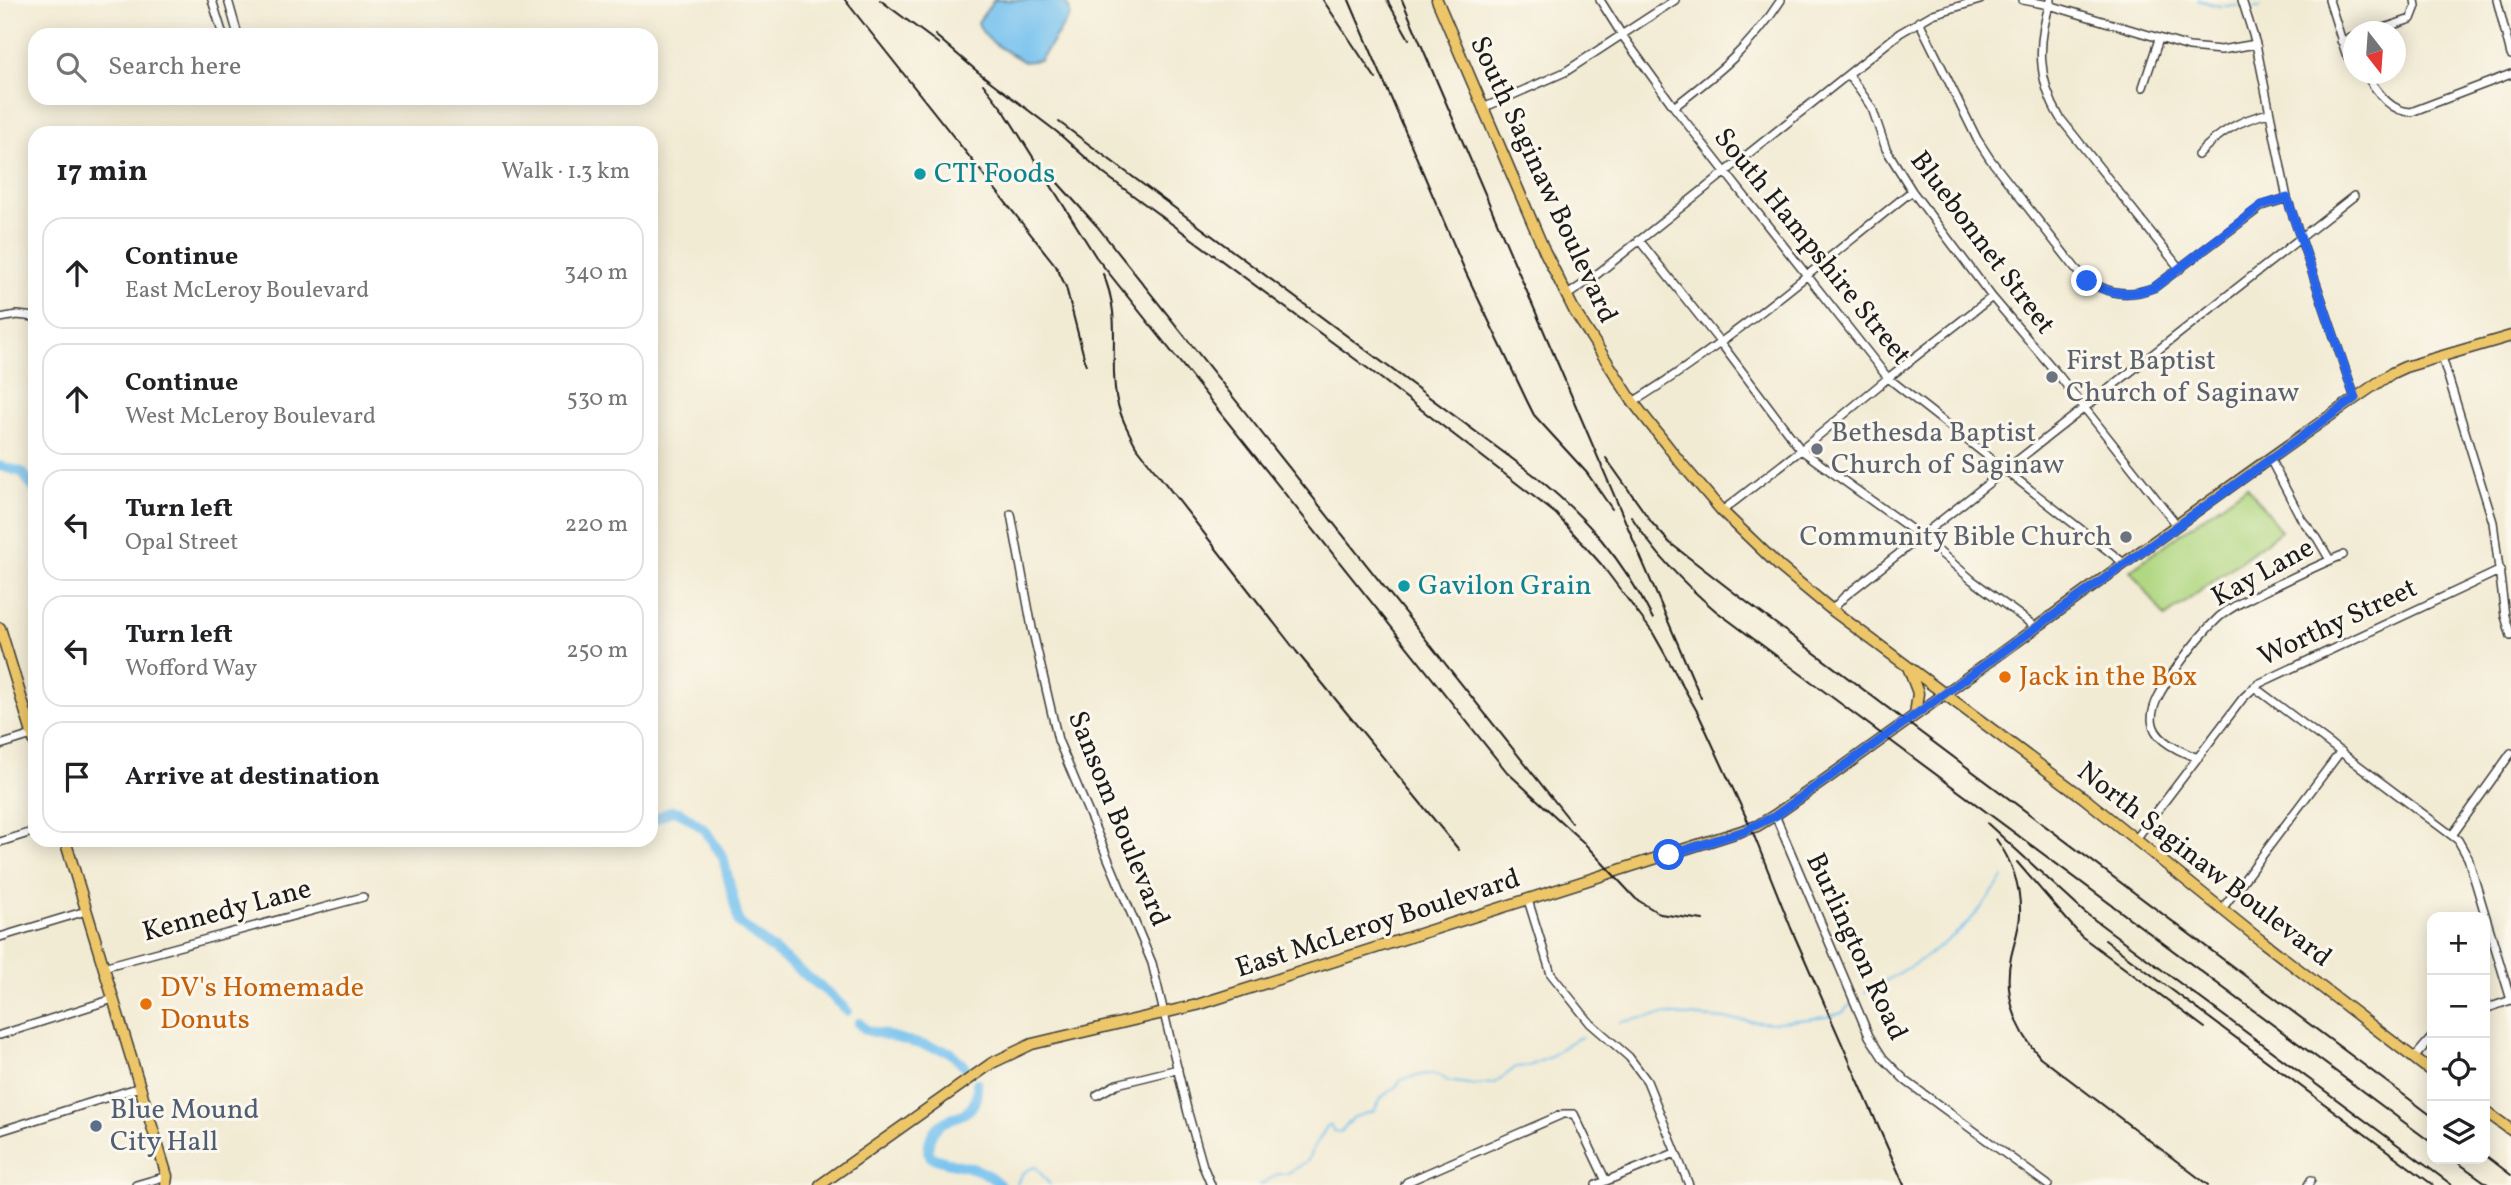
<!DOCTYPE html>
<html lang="en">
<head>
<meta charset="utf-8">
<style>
	:root { --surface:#fff; --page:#f6f6f6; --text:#202124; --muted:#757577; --line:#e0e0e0 }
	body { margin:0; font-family:Vollkorn,serif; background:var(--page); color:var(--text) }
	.controls { position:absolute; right:21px; bottom:21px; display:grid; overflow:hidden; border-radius:14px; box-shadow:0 4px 18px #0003 }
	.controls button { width:63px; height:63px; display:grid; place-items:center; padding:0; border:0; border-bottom:2px solid var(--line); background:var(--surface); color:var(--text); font:35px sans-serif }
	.compass { position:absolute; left:2343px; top:21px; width:63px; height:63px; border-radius:50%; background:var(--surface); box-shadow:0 4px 18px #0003; rotate:163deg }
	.stop { position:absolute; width:21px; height:21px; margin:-16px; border:5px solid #2563eb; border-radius:50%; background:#fff }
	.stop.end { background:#2563eb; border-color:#fff; box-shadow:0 2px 7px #0008 }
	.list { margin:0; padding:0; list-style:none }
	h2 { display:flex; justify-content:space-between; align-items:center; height:91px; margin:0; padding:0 28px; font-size:30px }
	h2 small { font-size:23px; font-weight:400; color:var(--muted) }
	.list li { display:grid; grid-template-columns:46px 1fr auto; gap:21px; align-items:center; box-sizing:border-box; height:112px; margin:0 14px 14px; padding:0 14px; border:2px solid var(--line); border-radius:21px }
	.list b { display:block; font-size:26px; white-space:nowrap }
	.list p { margin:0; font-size:23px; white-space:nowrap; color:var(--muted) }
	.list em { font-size:23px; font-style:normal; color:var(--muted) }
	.icon { flex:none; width:38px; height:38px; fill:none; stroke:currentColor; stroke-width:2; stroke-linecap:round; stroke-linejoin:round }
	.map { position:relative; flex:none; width:2511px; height:1185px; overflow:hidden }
	.search { position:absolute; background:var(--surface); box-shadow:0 4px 18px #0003; left:28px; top:28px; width:630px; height:77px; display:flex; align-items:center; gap:18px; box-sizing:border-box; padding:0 24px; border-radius:21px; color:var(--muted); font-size:26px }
	.panel { position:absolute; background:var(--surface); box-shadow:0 4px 18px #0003; left:28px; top:126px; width:630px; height:721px; border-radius:21px }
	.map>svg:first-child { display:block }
</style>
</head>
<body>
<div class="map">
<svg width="2511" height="1185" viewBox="0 0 2511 1185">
	<rect width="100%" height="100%" fill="#fbf7ec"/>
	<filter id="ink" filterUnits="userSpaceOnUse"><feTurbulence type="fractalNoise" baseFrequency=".0143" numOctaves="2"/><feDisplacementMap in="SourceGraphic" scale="14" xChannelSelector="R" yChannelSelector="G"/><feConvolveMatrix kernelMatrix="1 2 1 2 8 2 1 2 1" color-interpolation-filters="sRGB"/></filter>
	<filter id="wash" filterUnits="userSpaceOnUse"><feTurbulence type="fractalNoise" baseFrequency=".00686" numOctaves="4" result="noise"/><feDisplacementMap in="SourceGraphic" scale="28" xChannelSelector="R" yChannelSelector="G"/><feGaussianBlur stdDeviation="1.57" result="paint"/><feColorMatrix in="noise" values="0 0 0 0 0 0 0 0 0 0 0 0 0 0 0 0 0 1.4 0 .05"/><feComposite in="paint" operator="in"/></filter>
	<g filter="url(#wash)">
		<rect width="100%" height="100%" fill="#f2ebd4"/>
		<path fill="#b0d781" stroke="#667a4e" stroke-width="2" d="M2247,486L2281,531L2165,617L2130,570Z"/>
		<path fill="#74c1ee" stroke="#486e85" stroke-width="2" d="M994,0H1064L1070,10V16L1040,60L1024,62C1009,52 982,41 978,22Z"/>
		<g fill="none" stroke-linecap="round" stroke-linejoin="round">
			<path stroke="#74c1ee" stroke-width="2" d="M2198,0L2219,6H2239
				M2250,7H2261
				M1865,992C1906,970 1950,946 1981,908C1989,898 1996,887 2004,877
				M1620,1022L1664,1014L1771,1023L1826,1017L1842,1013L1850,1005
				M1017,1185C1019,1175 1026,1169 1036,1167L1050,1185
				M1260,1185L1278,1174H1286L1307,1162C1312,1148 1320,1139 1327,1126L1331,1125L1333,1131L1341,1132L1354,1117L1375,1111C1379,1091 1394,1094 1401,1080C1415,1076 1435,1069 1447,1081L1474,1085L1495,1083L1516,1067L1529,1066L1550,1057L1569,1043L1581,1037"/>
			<path stroke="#74c1ee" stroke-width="10" d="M0,466L22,472L35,490
				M651,821L671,811L680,812L705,830L723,857L739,923L831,995L847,1011
				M595,840H596
				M859,1023L866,1030L950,1052L968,1070
				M977,1083C980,1133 931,1102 928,1151L931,1157C958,1168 976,1162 1000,1185"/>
		</g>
	</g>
	<g filter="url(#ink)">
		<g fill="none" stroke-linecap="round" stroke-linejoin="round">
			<defs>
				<path id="minor" d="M212,0L223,35
					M228,0L238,35
					M1600,0L1622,35L1674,107L1888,378L2125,564
					M2023,0L2049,5L2189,47L2221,50L2256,44
					M2051,0C2037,42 2037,80 2060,118L2180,269
					M2242,0L2256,44L2287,198L2355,398
					M2329,0L2346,54L2354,62
					M2497,0L2511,55
					M1919,21L1977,139L1990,159L2076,269C2098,292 2124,300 2155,287L2262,206L2287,198
					M2372,32L2411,19L2416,6L2415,0
					M2341,41L2354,37
					M2365,74C2378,91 2388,111 2411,112L2511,74
					M1849,75L1872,108L1886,149L1912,191L1992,297L2060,377L2177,525
					M2143,87L2159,39
					M1674,107C1718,73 1750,48 1781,0
					M1483,108L1565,72L1675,0
					M2198,155C2219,132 2240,120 2269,113
					M1639,240L1720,342L1801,450L1922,537L1972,580L2037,628
					M1566,296L1591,279L1900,33L1933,14L1980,0
					M0,318L17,315L35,317
					M2442,357L2493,522L2505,616L2511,636
					M1633,402C1732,341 1821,263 1912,191
					M2270,459L2302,520L2317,538L2330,560
					M1722,511L1801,450L1888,378L1992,297
					M1011,514L1032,628L1058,740L1152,963L1188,1113L1203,1166L1211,1185
					M1832,610L1845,596L2354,196
					M2254,687L2458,840L2468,858L2511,1000
					M0,745L32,735
					M2198,758C2136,736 2145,712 2177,667C2189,650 2204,631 2219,617C2235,604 2256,595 2275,586C2298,575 2320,564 2343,555
					M1775,815L1869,1036L1883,1058L1906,1081L2048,1185
					M2453,834L2511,753
					M2136,839L2243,698L2258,684L2501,570
					M0,842L35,831
					M1528,900L1551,974L1590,1023L1629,1057L1647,1081L1689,1185
					M2222,909L2341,751
					M0,937L86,911
					M103,967L363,897
					M2485,1009L2511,1000
					M0,1035L113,999
					M2414,1058L2432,1037
					M1097,1095L1117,1084L1178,1069
					M0,1131L140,1087
					M136,1185L167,1176
					M1405,1185L1407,1182L1563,1114H1574L1606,1181
					M1596,1185L1675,1153
					M2308,1185L2311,1180"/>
				<path id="major" d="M1437,0L1545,252L1575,312L1633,402L1680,462L1722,511L1779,566L1832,610L2084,798L2259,939L2432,1072
					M0,628L35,743
					M1908,667L1918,693L1915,715
					M65,840L167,1176L166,1185
					M2485,1111L2511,1130
					M820,1185L992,1063L1032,1044L1197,1005L1757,826L1775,815C1983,670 2183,516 2392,373L2405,367L2511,336"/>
			</defs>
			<use href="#minor" stroke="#3c3b38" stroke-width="10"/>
			<use href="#major" stroke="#3c3b38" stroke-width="13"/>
			<use href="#minor" stroke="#fff" stroke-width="7"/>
			<use href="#major" stroke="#ecc669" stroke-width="10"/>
			<path stroke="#1c1c1c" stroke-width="2" d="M845,0L1056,266L1066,287L1086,365
				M880,0L939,44
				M1323,0L1376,79
				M1349,0L1466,273L1527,401L1534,415L1587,473L1612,509
				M1387,0L1409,39
				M1402,0L1701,698
				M935,35L978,72L1057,132L1104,174L1370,370L1524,489L1556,514L1601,564L1653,633L1698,713L1751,828L1791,928L1904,1185
				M983,84L1004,111L1096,257L1507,772L1583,842L1636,899L1660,914L1703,920
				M1059,122L1534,475C1587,518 1622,558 1653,619
				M1057,182L1097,226L1572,823
				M1103,274C1122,316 1109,353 1116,396C1119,414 1128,431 1136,446L1296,651L1459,850
				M1606,458L1652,523L1670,543L1732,591L2432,1116
				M1631,516C1655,554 1682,582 1716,611L2432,1143
				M1987,823L2084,912L2452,1185
				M1996,839C2012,861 2021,888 2020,915C2019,930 2014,943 2011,957C2003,994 2016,1030 2040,1057L2208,1185
				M2017,862L2081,936L2205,1028
				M2105,940L2433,1185
				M2485,1155L2511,1175
				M2453,1159L2489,1185"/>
		</g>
	</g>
	<g fill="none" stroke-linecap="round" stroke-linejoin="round" filter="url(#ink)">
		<path stroke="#2563eb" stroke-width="9" d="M1669,855L1744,831L1775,816L2355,398L2287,198L2262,205L2155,287C2131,297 2109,295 2087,281"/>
	</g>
	<g fill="#0f9aa8" stroke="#fbf7ec" stroke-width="2.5">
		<circle cx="920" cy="174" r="7"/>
		<circle cx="1404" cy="586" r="7"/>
	</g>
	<g fill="#6b7280" stroke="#fbf7ec" stroke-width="2.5">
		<circle cx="2052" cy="377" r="7"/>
		<circle cx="1817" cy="449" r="7"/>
		<circle cx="2126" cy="537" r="7"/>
	</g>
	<g fill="#e8710a" stroke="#fbf7ec" stroke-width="2.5">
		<circle cx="2005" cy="677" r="7"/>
		<circle cx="146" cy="1004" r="7"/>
	</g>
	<circle fill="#5c6f8a" stroke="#fbf7ec" stroke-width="2.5" cx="96" cy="1126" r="7"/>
	<g text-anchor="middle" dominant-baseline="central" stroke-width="6" stroke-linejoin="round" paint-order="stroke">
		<g font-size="28" fill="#0d838f" stroke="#fbf7ec" text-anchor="start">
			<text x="934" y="174">CTI Foods</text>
			<text x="1418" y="586">Gavilon Grain</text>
		</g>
		<g font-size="28" fill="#1c1c1c" stroke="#fbf7ec">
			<text transform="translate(1543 180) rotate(65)">South Saginaw Boulevard</text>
			<text transform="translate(1982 243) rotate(53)">Bluebonnet Street</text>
			<text transform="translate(1812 247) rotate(51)">South Hampshire Street</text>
			<text transform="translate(2263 573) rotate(-29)">Kay Lane</text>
			<text transform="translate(2338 623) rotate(-25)">Worthy Street</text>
			<text transform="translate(1118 819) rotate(68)">Sansom Boulevard</text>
			<text transform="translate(2204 865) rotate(38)">North Saginaw Boulevard</text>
			<text transform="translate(227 911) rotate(-15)">Kennedy Lane</text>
			<text transform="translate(1378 924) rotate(-18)">East McLeroy Boulevard</text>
			<text transform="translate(1856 947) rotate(65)">Burlington Road</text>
		</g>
		<g font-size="28" fill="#5b616d" stroke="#fbf7ec" text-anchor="start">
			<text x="2066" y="361">First Baptist<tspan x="2066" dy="32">Church of Saginaw</tspan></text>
			<text x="1831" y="433">Bethesda Baptist<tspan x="1831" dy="32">Church of Saginaw</tspan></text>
			<text x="2112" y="537" text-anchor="end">Community Bible Church</text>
		</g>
		<g font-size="28" fill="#c56008" stroke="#fbf7ec" text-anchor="start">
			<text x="2019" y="677">Jack in the Box</text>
			<text x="160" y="988">DV's Homemade<tspan x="160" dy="32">Donuts</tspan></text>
		</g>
		<g font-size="28" fill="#4e5e75" stroke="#fbf7ec" text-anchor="start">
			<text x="110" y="1110">Blue Mound<tspan x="110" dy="32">City Hall</tspan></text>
		</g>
	</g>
</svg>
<div class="controls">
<button>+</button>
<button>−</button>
<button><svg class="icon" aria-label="locate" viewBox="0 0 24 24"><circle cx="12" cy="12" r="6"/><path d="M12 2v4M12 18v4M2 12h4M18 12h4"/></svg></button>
<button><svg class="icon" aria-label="layers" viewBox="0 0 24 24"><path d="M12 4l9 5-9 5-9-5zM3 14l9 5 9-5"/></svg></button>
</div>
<svg class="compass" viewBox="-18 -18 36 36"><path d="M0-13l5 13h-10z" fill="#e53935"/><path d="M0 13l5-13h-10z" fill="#757577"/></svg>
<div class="stop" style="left:1669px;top:855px"></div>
<div class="stop end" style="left:2087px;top:281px"></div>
<div class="search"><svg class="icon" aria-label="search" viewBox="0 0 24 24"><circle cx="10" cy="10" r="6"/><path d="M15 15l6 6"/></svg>Search here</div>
<section class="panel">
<h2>17 min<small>Walk · 1.3 km</small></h2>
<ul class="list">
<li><svg class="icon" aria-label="ahead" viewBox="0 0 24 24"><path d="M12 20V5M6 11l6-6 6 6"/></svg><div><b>Continue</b><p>East McLeroy Boulevard</p></div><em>340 m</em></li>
<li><svg class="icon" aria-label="ahead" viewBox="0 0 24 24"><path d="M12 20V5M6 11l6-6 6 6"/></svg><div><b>Continue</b><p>West McLeroy Boulevard</p></div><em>530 m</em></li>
<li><svg class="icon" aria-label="left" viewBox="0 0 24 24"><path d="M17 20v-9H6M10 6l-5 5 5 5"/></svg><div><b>Turn left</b><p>Opal Street</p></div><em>220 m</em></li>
<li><svg class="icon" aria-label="left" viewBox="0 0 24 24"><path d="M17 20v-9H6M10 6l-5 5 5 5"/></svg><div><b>Turn left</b><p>Wofford Way</p></div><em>250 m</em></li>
<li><svg class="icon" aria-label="arrive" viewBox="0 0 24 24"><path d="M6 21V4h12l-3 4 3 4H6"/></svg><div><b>Arrive at destination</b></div></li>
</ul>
</section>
</div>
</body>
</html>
